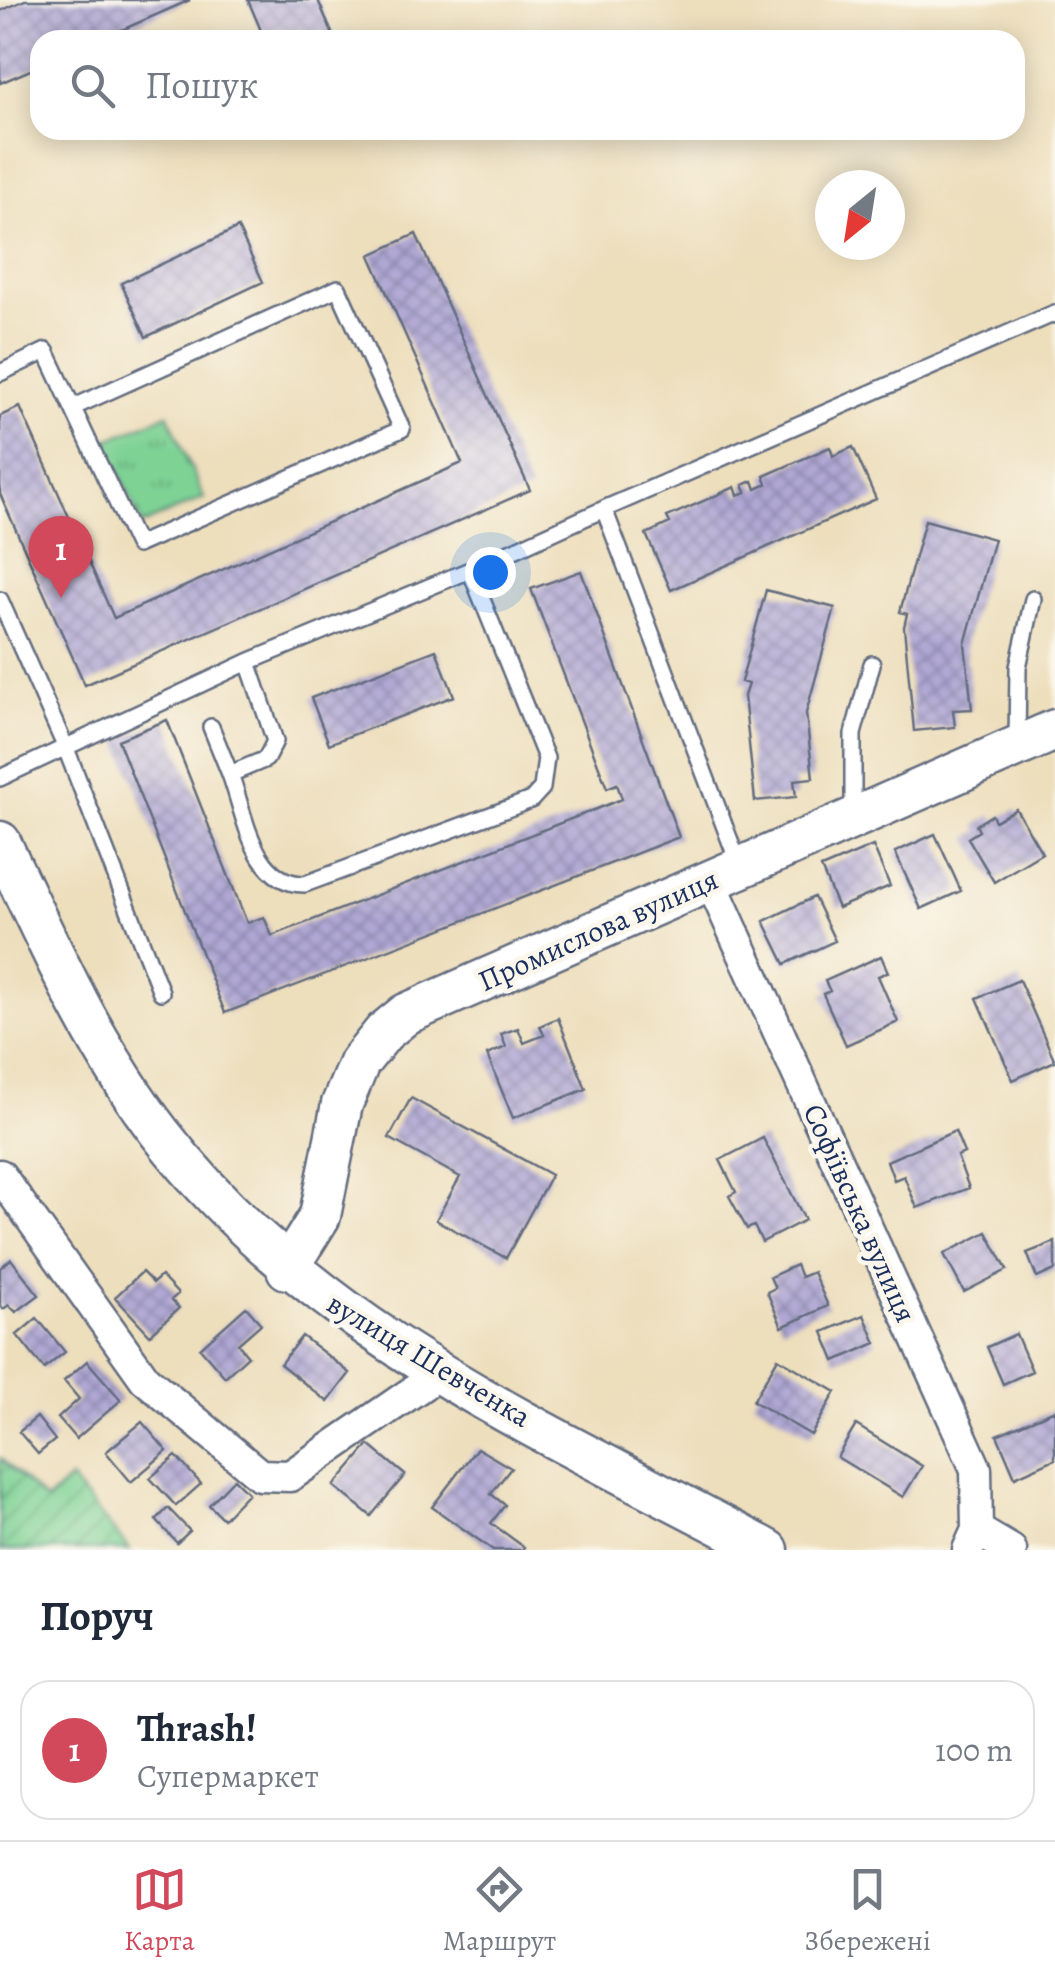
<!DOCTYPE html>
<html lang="uk">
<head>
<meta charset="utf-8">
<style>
	:root { --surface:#fff; --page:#f6f6f7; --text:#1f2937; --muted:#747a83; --line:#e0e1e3; --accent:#d1495b }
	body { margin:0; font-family:Alegreya,serif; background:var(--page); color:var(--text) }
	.compass { position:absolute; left:815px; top:170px; width:90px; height:90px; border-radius:50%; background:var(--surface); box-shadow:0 5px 25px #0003; rotate:210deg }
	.you { position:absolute; left:490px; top:572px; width:35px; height:35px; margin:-25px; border:8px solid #fff; border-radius:50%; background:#1a73e8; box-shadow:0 0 0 15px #1a73e833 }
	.badge { display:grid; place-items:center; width:65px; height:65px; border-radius:50%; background:var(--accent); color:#fff; font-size:32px; font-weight:700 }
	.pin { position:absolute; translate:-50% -82px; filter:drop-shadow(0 2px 5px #0008) }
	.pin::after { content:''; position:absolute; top:52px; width:35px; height:30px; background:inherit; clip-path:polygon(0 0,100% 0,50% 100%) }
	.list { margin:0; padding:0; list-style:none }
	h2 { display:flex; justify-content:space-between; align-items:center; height:130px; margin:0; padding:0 40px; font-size:42px }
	h2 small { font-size:32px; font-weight:400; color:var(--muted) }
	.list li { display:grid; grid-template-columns:65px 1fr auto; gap:30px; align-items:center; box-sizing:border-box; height:140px; margin:0 20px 20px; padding:0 20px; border:2px solid var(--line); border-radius:30px }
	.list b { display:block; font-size:38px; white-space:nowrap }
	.list p { margin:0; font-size:32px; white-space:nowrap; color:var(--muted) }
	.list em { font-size:32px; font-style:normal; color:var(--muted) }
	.icon { flex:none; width:55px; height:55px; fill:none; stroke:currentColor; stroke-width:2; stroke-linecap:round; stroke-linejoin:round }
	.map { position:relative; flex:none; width:1055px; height:1550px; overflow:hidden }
	.search { position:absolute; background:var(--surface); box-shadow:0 5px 25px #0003; left:30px; right:30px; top:30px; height:110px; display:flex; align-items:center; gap:25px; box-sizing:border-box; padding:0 35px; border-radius:30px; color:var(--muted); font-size:38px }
	.sheet { height:290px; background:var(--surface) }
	nav { display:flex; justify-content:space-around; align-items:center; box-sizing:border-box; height:140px; border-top:2px solid var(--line); background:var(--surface); font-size:28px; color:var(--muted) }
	nav a { display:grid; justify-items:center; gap:5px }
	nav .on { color:var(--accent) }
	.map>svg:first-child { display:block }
</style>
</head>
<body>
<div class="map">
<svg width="1055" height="1550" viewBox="0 0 1055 1550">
	<defs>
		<pattern id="park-tufts" width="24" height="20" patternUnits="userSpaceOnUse" patternTransform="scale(2.5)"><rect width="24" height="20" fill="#7ed294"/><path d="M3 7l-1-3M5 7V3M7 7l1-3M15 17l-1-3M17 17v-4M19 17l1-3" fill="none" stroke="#66ab7c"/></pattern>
		<pattern id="garden-furrows" width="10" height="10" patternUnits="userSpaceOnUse" patternTransform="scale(2.5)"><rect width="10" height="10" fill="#7ed294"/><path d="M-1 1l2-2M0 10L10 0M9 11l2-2" fill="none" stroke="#66ab7c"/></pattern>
		<pattern id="building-cross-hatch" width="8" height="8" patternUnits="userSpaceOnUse" patternTransform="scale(2.5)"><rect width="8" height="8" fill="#b0a8d4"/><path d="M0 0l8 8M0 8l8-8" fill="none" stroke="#8e89af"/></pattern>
	</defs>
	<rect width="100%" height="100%" fill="#fbf7ec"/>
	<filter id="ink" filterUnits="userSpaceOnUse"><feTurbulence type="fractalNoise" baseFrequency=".01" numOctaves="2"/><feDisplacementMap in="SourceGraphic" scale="20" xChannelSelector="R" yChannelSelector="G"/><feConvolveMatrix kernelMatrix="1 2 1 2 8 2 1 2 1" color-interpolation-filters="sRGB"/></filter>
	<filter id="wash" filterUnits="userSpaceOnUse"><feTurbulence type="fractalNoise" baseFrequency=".0048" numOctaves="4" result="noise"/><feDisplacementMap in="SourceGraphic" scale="40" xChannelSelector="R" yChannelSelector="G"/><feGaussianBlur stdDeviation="2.25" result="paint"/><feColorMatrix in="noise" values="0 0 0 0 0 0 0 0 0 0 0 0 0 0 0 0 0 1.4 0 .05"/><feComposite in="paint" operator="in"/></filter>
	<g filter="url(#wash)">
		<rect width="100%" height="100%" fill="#eddebc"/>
		<path fill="url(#park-tufts)" stroke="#4c8079" stroke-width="2.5" d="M168,414L204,498L142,525L106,441Z"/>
		<path fill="url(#garden-furrows)" stroke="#4c8079" stroke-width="2.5" d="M0,1458L46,1501L70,1479L130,1550H0Z"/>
		<g id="blocks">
			<path fill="url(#building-cross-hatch)" d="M25,0H190L99,40H40V66L0,83V11Z
				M248,0H318L335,40H265Z
				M238,228L263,282L146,337L121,283Z
				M416,234L530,490L85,685L0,494V416L20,407L114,618L462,463L370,255Z
				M830,447L833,456L853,447L876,499L671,590L646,534L670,523L667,517L735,487L738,495L746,492L743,485L753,481L756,489L767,484L764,476Z
				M925,520L994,539L965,644L972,709L953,710L955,727L914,731L904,627L907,614L900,612Z
				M581,571L679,837L225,1013L118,740L167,720L247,923L264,917L272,936L622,799L617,784L607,788L531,589Z
				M766,590L835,608L806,713L813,778L794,780L796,797L755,801L744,696L748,684L741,682Z
				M436,650L454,696L329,744L311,698Z
				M1016,809L1042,853L994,882L968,838L979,831L976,825L992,815L995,821Z
				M935,834L961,891L921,909L895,852Z
				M873,846L890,886L838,908L821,868Z
				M814,897L835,941L785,964L764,921Z
				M881,956L888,972L878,976L898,1022L846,1045L823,994L830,991L825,981Z
				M1019,980L1055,1061L1013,1080L977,998Z
				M558,1018L586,1089L513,1118L487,1055L506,1047L501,1034L518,1028L524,1043L544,1035L540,1026Z
				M411,1098L551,1175L506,1258L436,1220L460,1177L389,1138Z
				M955,1131L964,1153L957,1156L969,1188L917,1208L904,1176L894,1180L887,1161Z
				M763,1138L805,1220L762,1242L754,1226L747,1229L729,1196L736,1192L720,1160Z
				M987,1232L1007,1270L964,1292L944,1254Z
				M1055,1242V1270L1037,1278L1027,1253Z
				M11,1259L39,1295L16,1312L9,1305L3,1309L0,1305V1268Z
				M796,1265L801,1277L813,1272L828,1306L782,1327L767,1292L775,1288L770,1277Z
				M142,1272L153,1283L161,1276L178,1294L171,1300L179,1308L150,1335L115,1297Z
				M246,1307L261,1324L238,1344L248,1356L225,1377L200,1348Z
				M864,1315L876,1343L835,1361L823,1332Z
				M37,1318L65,1352L44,1369L17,1335Z
				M1016,1334L1032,1371L1003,1384L987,1347Z
				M302,1336L350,1373L328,1402L280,1364Z
				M778,1358L836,1392L811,1435L753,1401Z
				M87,1361L121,1400L76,1439L58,1418L79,1399L64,1381Z
				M1055,1410V1459L1015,1477L997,1435Z
				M37,1417L55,1440L38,1454L19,1432Z
				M142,1422L167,1451L131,1482L106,1452Z
				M856,1425L922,1466L903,1497L837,1457Z
				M369,1445L405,1475L371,1516L334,1486Z
				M477,1448L511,1468L491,1494L505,1505L491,1523L524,1547L522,1550H493L432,1507Z
				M176,1456L201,1484L176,1506L150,1478Z
				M234,1479L248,1493L223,1519L209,1505Z
				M168,1508L190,1531L177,1543L156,1520Z"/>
		</g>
	</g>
	<g filter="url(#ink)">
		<use href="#blocks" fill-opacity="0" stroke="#646c7f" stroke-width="2.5"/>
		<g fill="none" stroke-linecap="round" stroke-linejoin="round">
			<defs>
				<path id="service" d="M0,373L46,351L137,545L402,429L338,288L74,407
					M604,509L1055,313
					M470,570L604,509L740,867
					M0,600L65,746L161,992
					M211,727L230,774
					M1017,742L1018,667L1033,599
					M0,778L248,662L470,570L546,758L542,788L531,800L305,884C253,885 245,814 230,774L266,759L275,741L248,662
					M853,815V734L872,664"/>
				<path id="minor" d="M710,880L976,1469L977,1530L968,1550
					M0,1175L145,1379L260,1475L290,1476L424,1384L434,1371
					M977,1530L1011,1550"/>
				<path id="tertiary" d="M0,842C48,942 92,1045 160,1133C317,1336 548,1432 768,1550
					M287,1269L320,1216L342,1104L359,1063L384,1032L406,1014L1055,730"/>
			</defs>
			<use href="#service" stroke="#646c7f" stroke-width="20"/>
			<use href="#minor" stroke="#646c7f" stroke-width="35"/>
			<use href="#tertiary" stroke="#646c7f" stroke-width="45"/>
			<use href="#service" stroke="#fff" stroke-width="15"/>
			<use href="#minor" stroke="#fff" stroke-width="30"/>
			<use href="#tertiary" stroke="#fff" stroke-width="40"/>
		</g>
	</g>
	<g text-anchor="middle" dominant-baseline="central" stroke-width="9" stroke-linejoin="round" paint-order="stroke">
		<g font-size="30" fill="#1b2f5e" stroke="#fbf7ec">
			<text transform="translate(598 930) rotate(-24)">Промислова вулиця</text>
			<text transform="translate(860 1213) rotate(66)">Софіївська вулиця</text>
			<text transform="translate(429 1360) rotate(31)">вулиця Шевченка</text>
		</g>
	</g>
</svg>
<svg class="compass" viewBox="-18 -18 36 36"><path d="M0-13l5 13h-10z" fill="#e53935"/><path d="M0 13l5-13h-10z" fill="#747a83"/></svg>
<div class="you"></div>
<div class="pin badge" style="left:61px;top:598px">1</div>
<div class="search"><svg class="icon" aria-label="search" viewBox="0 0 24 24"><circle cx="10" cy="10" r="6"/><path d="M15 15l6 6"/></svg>Пошук</div>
</div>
<section class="sheet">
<h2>Поруч<small></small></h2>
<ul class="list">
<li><span class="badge">1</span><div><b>Thrash!</b><p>Супермаркет</p></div><em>100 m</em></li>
</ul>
</section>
<nav>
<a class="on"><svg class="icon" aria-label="map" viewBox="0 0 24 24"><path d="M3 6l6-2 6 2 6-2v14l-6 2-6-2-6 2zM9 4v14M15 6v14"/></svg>Карта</a>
<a><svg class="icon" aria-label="directions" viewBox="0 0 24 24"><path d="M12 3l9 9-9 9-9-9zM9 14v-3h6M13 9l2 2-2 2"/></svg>Маршрут</a>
<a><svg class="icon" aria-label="saved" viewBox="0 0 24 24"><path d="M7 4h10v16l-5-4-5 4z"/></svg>Збережені</a>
</nav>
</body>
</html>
